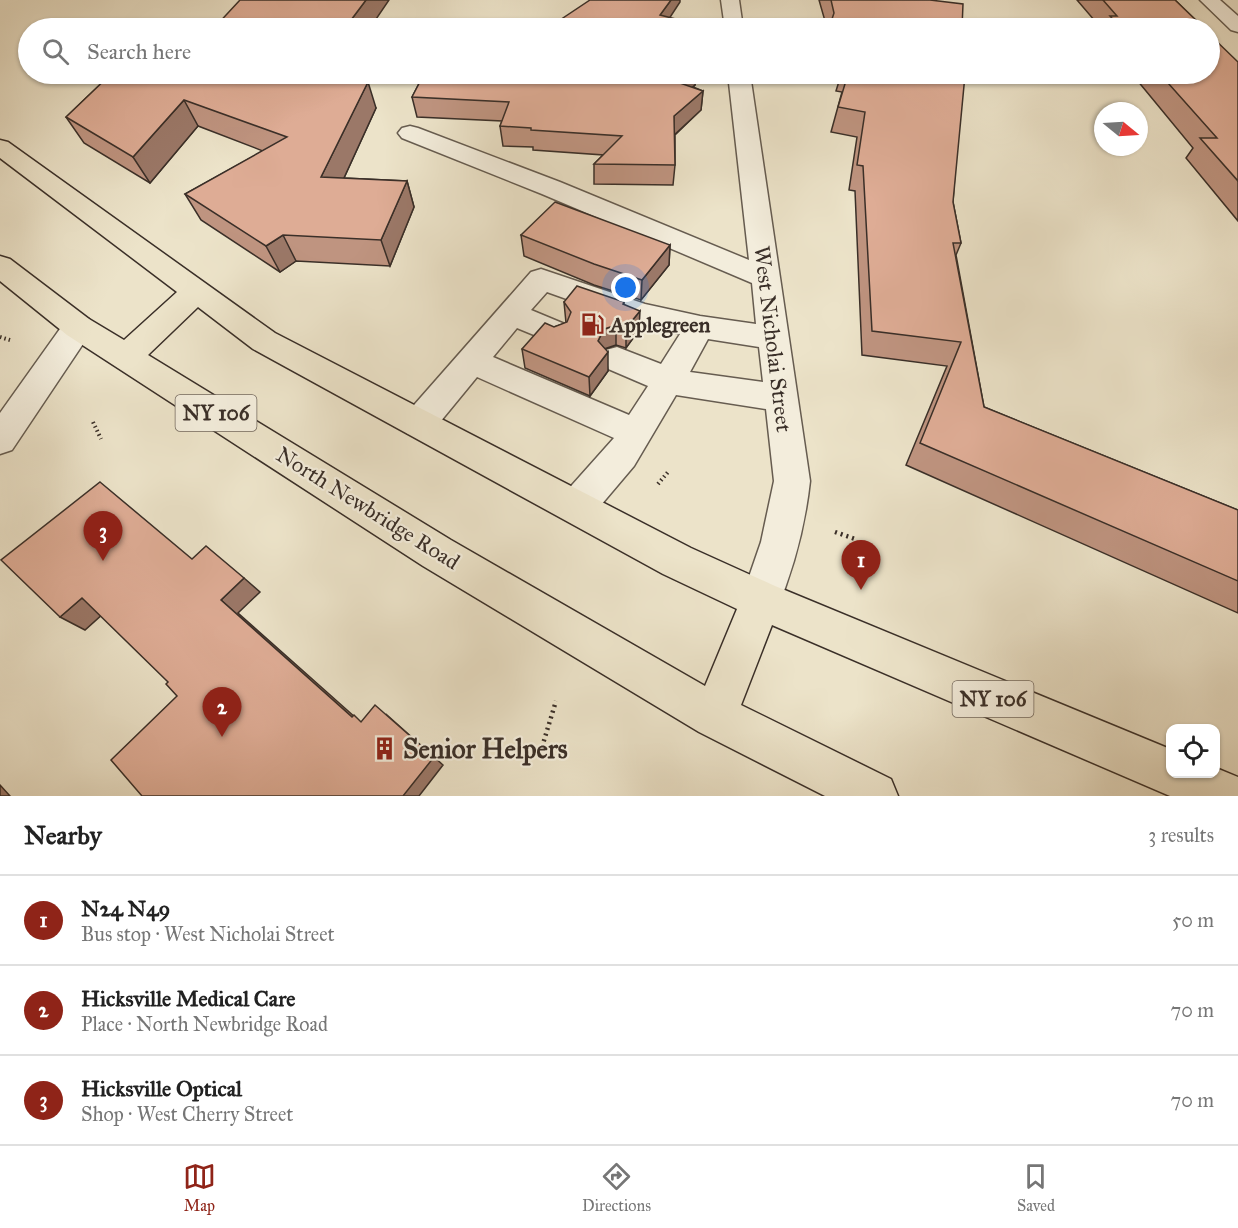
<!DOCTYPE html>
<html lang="en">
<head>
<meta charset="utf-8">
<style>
	:root { --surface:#fff; --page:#f2f2f2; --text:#222; --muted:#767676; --line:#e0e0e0; --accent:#8f2418 }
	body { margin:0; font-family:"IM FELL Great Primer",serif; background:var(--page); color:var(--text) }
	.controls { position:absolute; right:18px; bottom:18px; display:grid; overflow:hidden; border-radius:12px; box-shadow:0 2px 4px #0004 }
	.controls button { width:54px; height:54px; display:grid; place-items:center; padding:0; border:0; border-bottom:2px solid var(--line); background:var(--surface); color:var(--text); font:30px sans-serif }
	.compass { position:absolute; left:1094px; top:102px; width:54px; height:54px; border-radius:50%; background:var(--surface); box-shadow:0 2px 4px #0004; rotate:108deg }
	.you { position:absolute; left:626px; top:288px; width:21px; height:21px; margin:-15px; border:4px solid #fff; border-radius:50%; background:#1a73e8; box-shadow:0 0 0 9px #1a73e833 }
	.badge { display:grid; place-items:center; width:39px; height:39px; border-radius:50%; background:var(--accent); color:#fff; font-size:20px; font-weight:700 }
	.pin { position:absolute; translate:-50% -50px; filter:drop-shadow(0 2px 3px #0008) }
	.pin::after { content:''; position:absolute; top:32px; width:21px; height:18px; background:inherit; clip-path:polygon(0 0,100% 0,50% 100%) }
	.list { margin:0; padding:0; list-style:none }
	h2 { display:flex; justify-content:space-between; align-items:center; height:78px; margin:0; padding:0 24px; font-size:26px }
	h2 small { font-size:20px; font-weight:400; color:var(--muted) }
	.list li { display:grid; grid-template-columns:39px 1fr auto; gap:18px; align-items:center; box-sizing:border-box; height:90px; padding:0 24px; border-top:2px solid var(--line) }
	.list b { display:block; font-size:22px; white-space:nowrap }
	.list p { margin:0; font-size:20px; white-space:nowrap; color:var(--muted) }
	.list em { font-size:20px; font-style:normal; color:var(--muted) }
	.icon { flex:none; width:33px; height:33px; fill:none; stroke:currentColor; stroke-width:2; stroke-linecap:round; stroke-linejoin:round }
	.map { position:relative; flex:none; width:1238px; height:796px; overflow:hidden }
	.search { position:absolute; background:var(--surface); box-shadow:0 2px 4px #0004; left:18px; right:18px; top:18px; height:66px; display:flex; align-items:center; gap:15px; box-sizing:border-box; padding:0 21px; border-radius:33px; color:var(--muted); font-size:22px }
	.sheet { height:348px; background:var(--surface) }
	nav { display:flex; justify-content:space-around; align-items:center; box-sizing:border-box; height:84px; border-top:2px solid var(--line); background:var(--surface); font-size:16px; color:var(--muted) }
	nav a { display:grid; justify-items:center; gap:3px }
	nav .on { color:var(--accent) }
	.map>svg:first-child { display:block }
</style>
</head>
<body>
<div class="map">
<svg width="1238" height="796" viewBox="0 0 1238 796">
	<rect width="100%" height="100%" fill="#ece3c9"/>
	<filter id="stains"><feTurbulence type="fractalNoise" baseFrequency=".00333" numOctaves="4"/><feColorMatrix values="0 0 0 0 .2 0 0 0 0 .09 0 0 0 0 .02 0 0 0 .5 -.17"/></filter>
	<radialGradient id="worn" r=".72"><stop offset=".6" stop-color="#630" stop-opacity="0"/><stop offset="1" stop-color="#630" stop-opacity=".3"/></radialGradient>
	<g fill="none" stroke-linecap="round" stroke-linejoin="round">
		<defs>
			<path id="minor" d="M721,0H739L743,28H725Z
				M1200,0H1220L1238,16V32L1231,30Z
				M728,74H750L810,481C805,527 793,571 775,614L761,620L747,614L741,600L761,542L774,481L766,409L676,395L634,466L590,518L577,522L564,518L559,506L564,494L614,438L477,377L431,433L419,437L407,433L402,423L407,413L531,272L541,269L645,304L700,316L756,324L752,283L542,194L402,138L398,133L402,128L410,126L418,128L560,182L749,260ZM547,292L631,322L680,334L661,364L617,347L606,350L601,359L606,368L648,386L629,415L493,357L517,328L556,344L567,341L571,333L567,325L531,310ZM708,339L759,347L763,382L690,372Z
				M78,316L89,319L93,327L89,335L12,450L0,454V413L67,319Z"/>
			<path id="major" d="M0,140L8,142L275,333L691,548L775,586L1170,749V774H1216V768L1238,777V796H1170L772,625L741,705L891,779L898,796H825L699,732L423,566L67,335L0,281V256L10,259L89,319L124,340L177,292L0,158ZM198,307L253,349L663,574L737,609L705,686L451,540L148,355Z"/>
		</defs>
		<use href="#minor" stroke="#665c50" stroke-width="3"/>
		<use href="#major" stroke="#3a2f28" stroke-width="3"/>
		<path stroke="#3a2f28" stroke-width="4" stroke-dasharray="1.5 3" stroke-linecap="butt" d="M0,337L10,340
			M93,422L101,439
			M658,484L668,472"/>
		<path stroke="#3a2f28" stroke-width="4.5" stroke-dasharray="2 4" stroke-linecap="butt" d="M835,532L855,539
			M542,747L556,701"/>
		<use href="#minor" fill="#f3eddc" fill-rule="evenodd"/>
		<use href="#major" fill="#ece3c9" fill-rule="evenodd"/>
	</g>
	<path fill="#bf9480" stroke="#3a2f28" stroke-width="1.5" d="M819,0H930L962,28H827Z
		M1077,0H1175L1204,28H1101Z
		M1238,62V221L1186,158L1193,148L1132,74H1209Z
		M111,74H340L335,80L376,108L344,178L407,181L414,207L390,266L296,261L280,272L201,220L185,194L263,151L198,126L150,183L84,143L66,117Z
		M424,74H696L695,85L693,87L703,91L701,110L675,135V165L673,185L594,184V164L603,155L533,150V147L503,146L500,126L502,121L417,117L412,97Z
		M836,74H962L953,202L961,243L956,255L984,407L1238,510V613L906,465L947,366L862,355L855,191L849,190L857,137L831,132L842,92L836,91L840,78L835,77Z
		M521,235L670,245L669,265L641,300L594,285L524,256Z
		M564,302H624V304L639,330L626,348L616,345L605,349L608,371L590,396L525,368L522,349L554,327L566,323Z"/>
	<path fill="#9b7868" stroke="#3a2f28" stroke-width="1.5" d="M366,0H389L370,28H345Z
		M671,0H680V2L663,28L660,15Z
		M313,74H340L318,105L309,79Z
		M687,74H696L695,85L676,101L677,82Z
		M368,82L376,108L332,204L321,177Z
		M703,91L701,110L673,136L674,116Z
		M184,100L198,126L150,183L133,157Z
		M407,181L414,207L390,266L381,240Z
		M283,235L296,261L280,272L266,246Z
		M670,245L669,265L641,300L642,280Z
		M640,311L639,330L626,348V328Z
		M616,325V345L604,349L598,341L604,329Z
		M608,352V371L590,396L589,377Z
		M244,578L260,592L238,613L365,726L352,717L221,600Z
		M82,598L105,612L85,630L60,617Z
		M387,715L443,765L419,796H403Z
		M0,785L10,796H0Z"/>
	<path fill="#deac95" stroke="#3a2f28" stroke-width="1.5" d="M240,0H366L345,28H214Z
		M590,0H671L660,15L695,24L691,28H548Z
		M831,0H930L963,4L962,28H829L834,13Z
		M1103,0H1175L1204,28H1121L1110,16H1117Z
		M510,25L520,28H505Z
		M1209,34L1238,62V181L1200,138H1217L1160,74H1209Z
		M111,74H313L309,79L368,82L321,177L407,181L381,240L283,235L266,246L185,194L287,137L184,100L133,157L66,117Z
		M424,74H687L677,82L703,91L674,116L675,165L594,164L622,136L531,130V128L500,126L509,102L412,97Z
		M848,74H962L965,75L953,202L961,243H953L984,407L1238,510V581L920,443L961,342L872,331L863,166L857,165L865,112L838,107Z
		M555,202L670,245L642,280L594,264L521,235Z
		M577,286L624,302L623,304L640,311L626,328L616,325L604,329L598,341L608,352L589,377L522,349L545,323L554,327L567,322L571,312L564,302Z
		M100,482L192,559L206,546L244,578L221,600L352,717L354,715L361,722L375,705L434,757L403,796H142L111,760L177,696L166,684L168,682L82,598L60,617L1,560Z"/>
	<defs>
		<symbol id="fuel-bare" viewBox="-9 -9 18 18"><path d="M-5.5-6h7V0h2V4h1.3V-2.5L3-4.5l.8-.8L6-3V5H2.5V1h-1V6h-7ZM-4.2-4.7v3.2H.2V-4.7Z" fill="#8f2418" stroke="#f3eddc" stroke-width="2.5" paint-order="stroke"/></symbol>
		<symbol id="building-bare" viewBox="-9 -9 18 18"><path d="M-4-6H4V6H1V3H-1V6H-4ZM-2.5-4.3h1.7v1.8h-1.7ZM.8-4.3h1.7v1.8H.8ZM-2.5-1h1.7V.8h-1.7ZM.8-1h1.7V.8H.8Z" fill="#8f2418" stroke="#f3eddc" stroke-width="2.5" paint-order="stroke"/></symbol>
	</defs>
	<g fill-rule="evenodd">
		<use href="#fuel-bare" x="576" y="308" width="33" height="33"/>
		<use href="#building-bare" x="368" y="732" width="33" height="33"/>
	</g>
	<g text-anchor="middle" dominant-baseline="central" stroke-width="4.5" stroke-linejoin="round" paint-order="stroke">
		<g fill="#f3eddc" stroke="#72685e" stroke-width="1.5">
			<rect x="175.5" y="395" width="81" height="36" rx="4.5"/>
			<rect x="952.5" y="681" width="81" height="36" rx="4.5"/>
		</g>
		<g font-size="21" font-weight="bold" fill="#3a2f28">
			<text x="216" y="413">NY 106</text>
			<text x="993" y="699">NY 106</text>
		</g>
		<g font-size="22" font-weight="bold" fill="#3a2f28" stroke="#f3eddc" text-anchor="start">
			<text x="610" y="324">Applegreen</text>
		</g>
		<g font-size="22" fill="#3a2f28" stroke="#f3eddc">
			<text transform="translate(773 339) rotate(83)">West Nicholai Street</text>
			<text transform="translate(368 508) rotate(32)">North Newbridge Road</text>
		</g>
		<g font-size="27" font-weight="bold" fill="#3a2f28" stroke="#f3eddc" text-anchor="start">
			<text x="403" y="748">Senior Helpers</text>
		</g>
	</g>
	<rect width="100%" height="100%" filter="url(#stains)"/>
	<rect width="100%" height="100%" fill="url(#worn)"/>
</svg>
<div class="controls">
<button><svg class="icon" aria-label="locate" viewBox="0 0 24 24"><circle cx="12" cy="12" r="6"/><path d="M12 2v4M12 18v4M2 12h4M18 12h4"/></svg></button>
</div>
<svg class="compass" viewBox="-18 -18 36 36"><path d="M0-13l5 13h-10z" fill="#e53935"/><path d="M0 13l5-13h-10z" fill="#767676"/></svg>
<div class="you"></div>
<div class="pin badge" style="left:861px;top:590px">1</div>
<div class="pin badge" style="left:222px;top:737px">2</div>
<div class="pin badge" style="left:103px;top:561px">3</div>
<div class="search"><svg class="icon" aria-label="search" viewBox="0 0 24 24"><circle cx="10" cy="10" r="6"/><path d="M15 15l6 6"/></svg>Search here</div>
</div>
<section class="sheet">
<h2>Nearby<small>3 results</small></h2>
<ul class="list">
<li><span class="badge">1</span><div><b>N24 N49</b><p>Bus stop · West Nicholai Street</p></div><em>50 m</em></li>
<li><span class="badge">2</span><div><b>Hicksville Medical Care</b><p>Place · North Newbridge Road</p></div><em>70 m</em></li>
<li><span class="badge">3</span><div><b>Hicksville Optical</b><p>Shop · West Cherry Street</p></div><em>70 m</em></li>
</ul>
</section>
<nav>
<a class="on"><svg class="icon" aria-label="map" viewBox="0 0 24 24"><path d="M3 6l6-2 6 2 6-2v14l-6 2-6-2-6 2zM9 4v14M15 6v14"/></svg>Map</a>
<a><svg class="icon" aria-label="directions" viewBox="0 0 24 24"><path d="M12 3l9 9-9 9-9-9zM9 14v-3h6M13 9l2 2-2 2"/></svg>Directions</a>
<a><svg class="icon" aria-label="saved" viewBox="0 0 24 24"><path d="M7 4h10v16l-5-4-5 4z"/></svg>Saved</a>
</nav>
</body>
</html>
